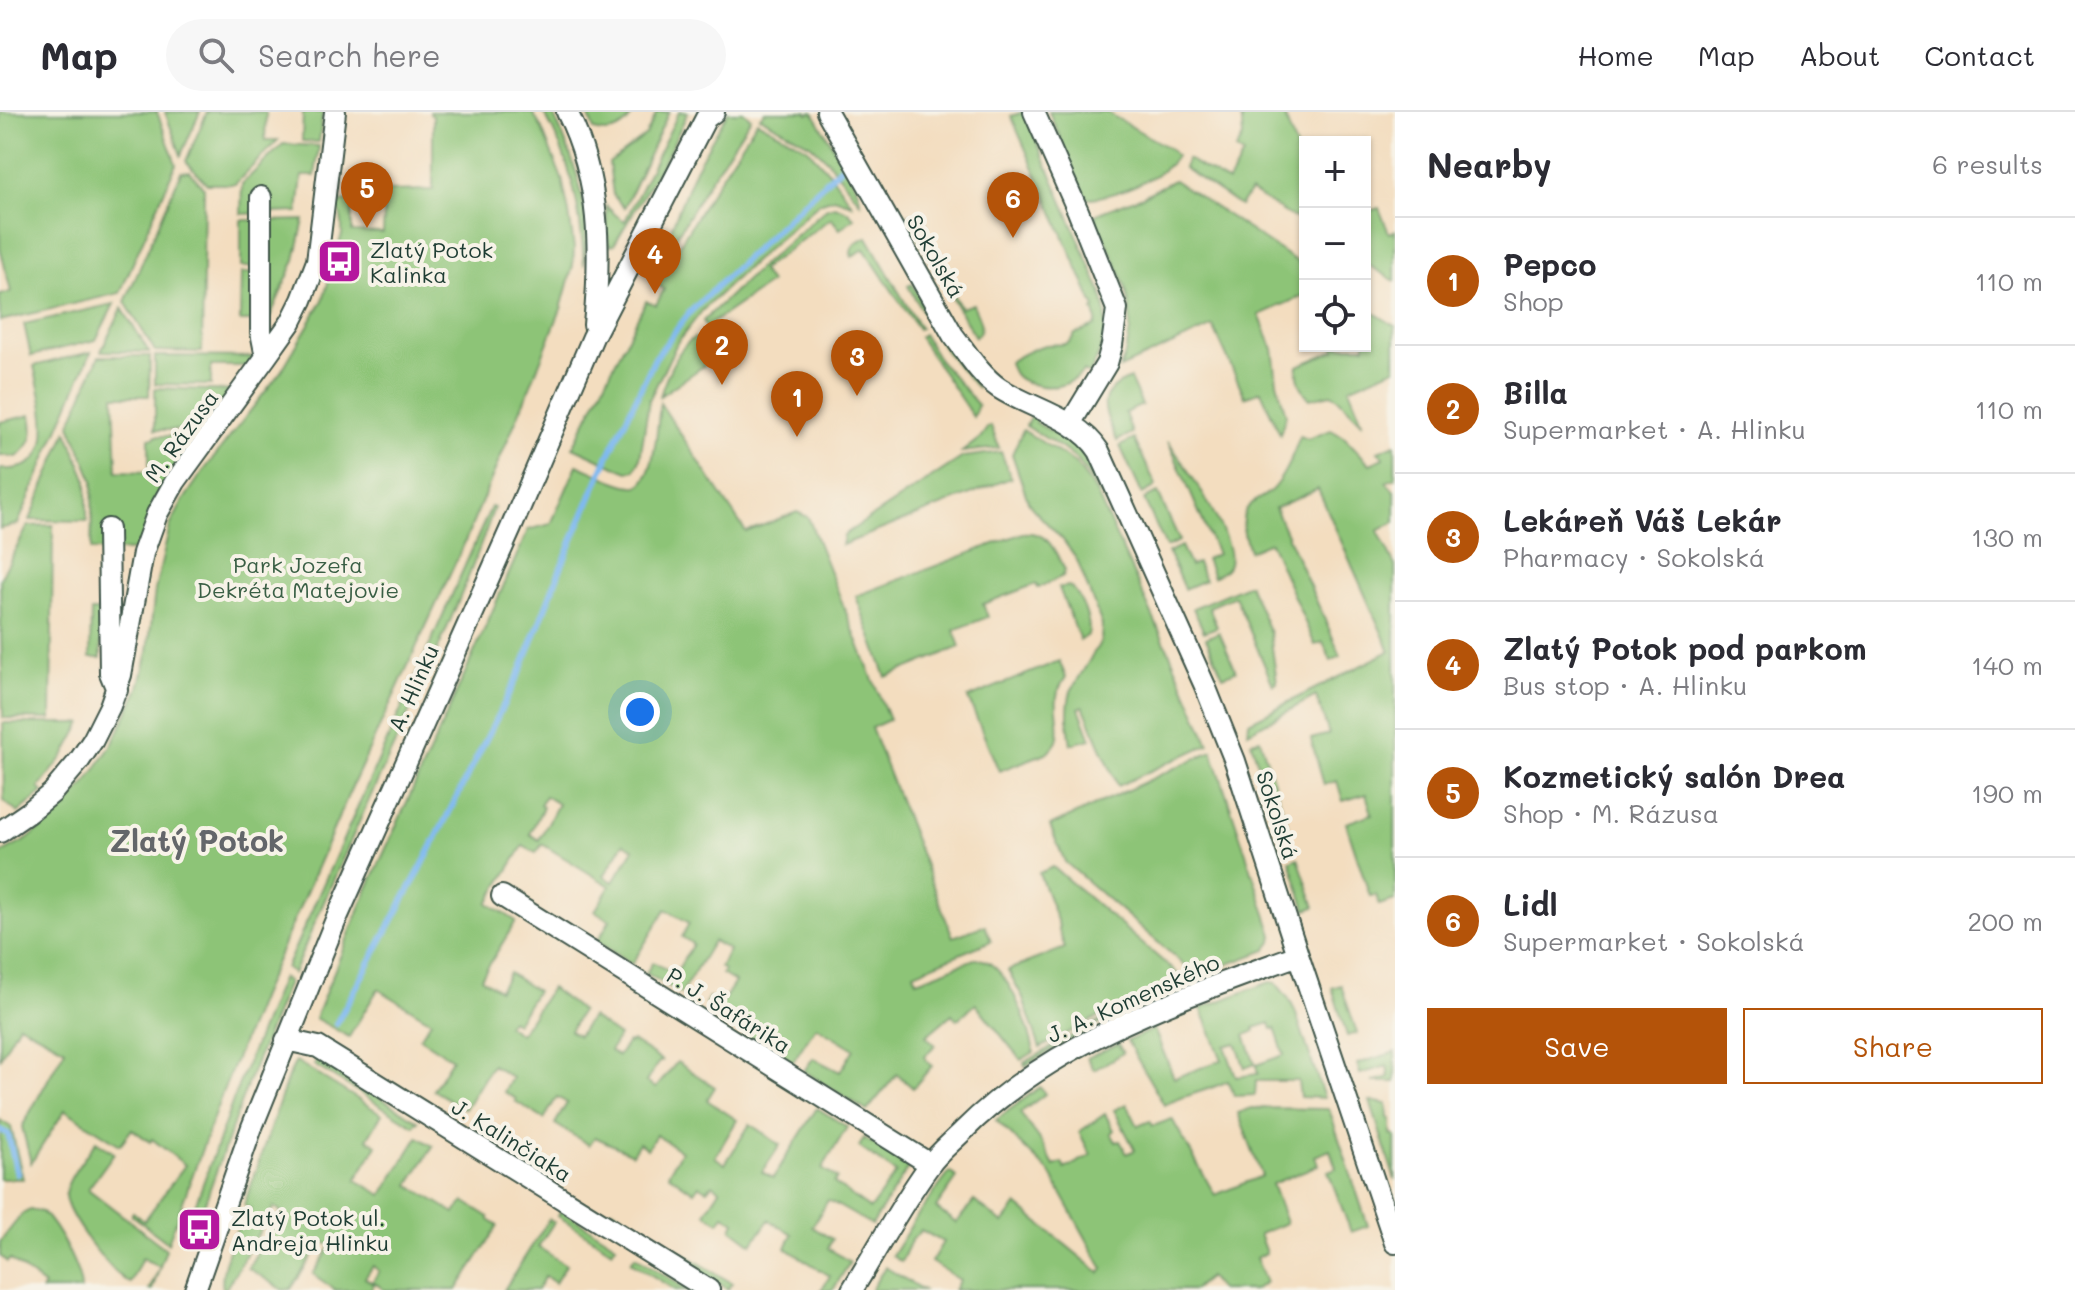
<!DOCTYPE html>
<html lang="en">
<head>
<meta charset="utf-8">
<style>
	:root { --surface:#fff; --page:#f7f7f7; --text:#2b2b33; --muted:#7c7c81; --line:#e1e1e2; --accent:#b45309 }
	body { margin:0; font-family:Mali,sans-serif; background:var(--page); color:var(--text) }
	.controls { position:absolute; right:24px; top:24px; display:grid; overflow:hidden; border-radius:0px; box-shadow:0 2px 6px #0004 }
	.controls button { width:72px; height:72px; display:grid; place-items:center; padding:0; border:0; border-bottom:2px solid var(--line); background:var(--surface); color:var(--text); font:40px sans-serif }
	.you { position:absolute; left:640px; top:600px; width:28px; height:28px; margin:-20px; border:6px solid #fff; border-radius:50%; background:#1a73e8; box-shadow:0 0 0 12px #1a73e833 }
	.badge { display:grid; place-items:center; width:52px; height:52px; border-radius:50%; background:var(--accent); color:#fff; font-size:26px; font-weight:700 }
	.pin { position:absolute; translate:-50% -66px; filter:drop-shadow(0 2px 4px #0008) }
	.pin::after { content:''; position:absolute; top:42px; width:28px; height:24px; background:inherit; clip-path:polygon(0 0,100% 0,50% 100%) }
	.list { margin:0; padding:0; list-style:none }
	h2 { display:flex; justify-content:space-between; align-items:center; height:104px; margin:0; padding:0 32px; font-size:34px }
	h2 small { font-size:26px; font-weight:400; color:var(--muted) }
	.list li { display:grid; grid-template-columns:52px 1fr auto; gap:24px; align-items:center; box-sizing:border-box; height:128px; padding:0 32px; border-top:2px solid var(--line) }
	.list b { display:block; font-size:30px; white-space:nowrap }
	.list p { margin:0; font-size:26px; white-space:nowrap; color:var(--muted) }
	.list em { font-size:26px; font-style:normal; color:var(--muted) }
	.actions { display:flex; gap:16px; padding:24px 32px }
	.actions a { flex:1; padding:18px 0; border:2px solid var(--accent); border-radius:0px; text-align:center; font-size:28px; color:var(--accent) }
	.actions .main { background:var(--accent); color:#fff }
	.icon { flex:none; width:44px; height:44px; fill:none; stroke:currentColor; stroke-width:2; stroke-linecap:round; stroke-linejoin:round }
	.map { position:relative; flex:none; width:1395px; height:1178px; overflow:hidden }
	header { display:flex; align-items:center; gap:48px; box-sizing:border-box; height:112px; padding:0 40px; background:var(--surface); border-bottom:2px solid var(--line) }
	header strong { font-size:38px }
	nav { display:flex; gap:44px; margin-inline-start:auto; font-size:28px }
	.search { width:560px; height:72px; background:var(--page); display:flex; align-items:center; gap:20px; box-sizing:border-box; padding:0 28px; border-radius:44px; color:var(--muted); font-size:30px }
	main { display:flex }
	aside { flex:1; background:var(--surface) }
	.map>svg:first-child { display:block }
</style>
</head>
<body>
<header>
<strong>Map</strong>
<div class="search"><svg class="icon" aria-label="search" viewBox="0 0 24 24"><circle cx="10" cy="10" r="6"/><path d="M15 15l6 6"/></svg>Search here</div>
<nav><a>Home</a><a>Map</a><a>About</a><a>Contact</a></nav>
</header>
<main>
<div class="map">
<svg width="1395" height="1178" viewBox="0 0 1395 1178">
	<rect width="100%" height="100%" fill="#f7f3e8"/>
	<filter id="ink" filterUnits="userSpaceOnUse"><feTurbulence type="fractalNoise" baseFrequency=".0125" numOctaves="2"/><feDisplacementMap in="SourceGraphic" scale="16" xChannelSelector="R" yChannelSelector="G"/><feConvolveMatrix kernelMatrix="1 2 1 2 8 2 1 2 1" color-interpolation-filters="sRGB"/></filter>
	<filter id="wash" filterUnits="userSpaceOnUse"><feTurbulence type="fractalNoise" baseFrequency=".006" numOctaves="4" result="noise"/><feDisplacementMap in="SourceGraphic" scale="32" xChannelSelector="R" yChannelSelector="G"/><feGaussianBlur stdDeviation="1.8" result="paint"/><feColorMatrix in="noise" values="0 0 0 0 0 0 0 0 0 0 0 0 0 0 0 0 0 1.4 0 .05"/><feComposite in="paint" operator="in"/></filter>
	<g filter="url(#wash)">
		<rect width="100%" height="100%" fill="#f3ddbf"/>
		<path fill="#8dc477" stroke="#568056" stroke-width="2" fill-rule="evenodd" d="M0,0H157L176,52L120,181L0,209V183L11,180L0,135Z
			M165,0H200L181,43Z
			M207,0H266L265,28H278L235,72H207L186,49Z
			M303,0H323L319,30L302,29Z
			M430,0H532L541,15L562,67L569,101L574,136L573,153L561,197L528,280L464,432L350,679L262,882L223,979L168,1131L131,1103L133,1100L144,1109L185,1053L152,1027L150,1030L132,1017L120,1033L65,998L31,1051L22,1015L65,937L19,912L0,946V742L28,727L62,698L87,670L113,631L139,576L148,540L155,478L170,414L183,389L202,361L282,258L323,188L342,122V110L337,90L352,89V120L383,121L385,79L433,78V4L430,2Z
			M543,0H552L555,6C577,53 592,101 584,154C581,100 572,47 543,0Z
			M587,0H634C626,16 612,24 594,18Z
			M657,0H669L624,96L613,83L609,51L646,23Z
			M679,0H688L670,38L614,133L610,134L608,130L606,94L617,104L625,109Z
			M728,0H743L751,6L708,71L650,169L695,57Z
			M765,0H806L808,2L813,0L854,70L859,82L860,90L827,48L811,33L760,5Z
			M1024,0L1101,179C1111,211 1105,234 1089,262L1084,259C1069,275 1050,278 1029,271C1016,267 1012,262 1009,250C1019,244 1035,235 1046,233C1059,231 1068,237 1075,222L1095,214L1097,208L1093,198L1095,196L1011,4Z
			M1049,0H1106L1170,37L1176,44C1164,66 1110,86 1086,86Z
			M1241,0H1283L1305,61V113L1250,79L1240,94L1184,56L1187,47L1228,70L1243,43L1236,38L1243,25Z
			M757,9L807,36L829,60L852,92L834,86L819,91L755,148L702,199L677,231L649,288L640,347L635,358L628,360L623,358L573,335L646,189L656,193L664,177L656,172L659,166L714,76Z
			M283,32L319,34L315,64H302L298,100L241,102L242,72Z
			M189,59L204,76L202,240L155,239L125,190L181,60Z
			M1174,68L1305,155V183L1259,203L1273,237L1277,270L1286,303L1280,322L1261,279L1245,285L1213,214L1120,256C1146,194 1118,159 1094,104L1101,100L1143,84Z
			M835,94L847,99L854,106L840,117L831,106L761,158L770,171L706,215L703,209L761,154L827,96Z
			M1379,96L1389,121L1395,119V169L1365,151V100Z
			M916,101L922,103L927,113L917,120L961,196L973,192C977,203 987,216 975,225L905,106L908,103Z
			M241,108H256V155H241Z
			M304,108L295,148L266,214V109Z
			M867,125L920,216L918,217L864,137L852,145C848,135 858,128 867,125Z
			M241,161H256V209H240Z
			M912,172L943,226L972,265L978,277L945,239L908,174Z
			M114,192L96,228L31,244L24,212Z
			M1365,195L1395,214V256L1349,276L1363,311L1338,286L1331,282L1310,287C1301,278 1296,265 1298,254L1335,238L1334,234H1365Z
			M122,196L149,240L101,239Z
			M923,222L939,248L978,293L973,305L919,225Z
			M694,226L704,230L715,246L660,284C666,265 677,236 694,226Z
			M91,240L18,412L0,417V357C65,362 42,291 34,254Z
			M99,244H150L149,284H114L117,359L149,360V326H155V324H203L136,439L91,438L93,368L70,313Z
			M155,244L254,245L247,254H211V273L155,272Z
			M1130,267L1142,293L1125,301L1132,321L1117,329C1104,298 1093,282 1130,267Z
			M155,276L235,279L207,318H155Z
			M660,291L746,420L797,400L808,405L889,608L871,616L953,825L985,813L991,829L914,861L916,869C932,864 948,857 964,851C968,850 972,847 976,847C1006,846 1030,916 1034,940L1021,948L976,892L957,908L952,902L926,924L935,933L924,945L932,954L913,976L897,962L867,999L804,959L813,946L840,960L854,937L816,914L792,951L736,917L738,912L705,892L709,885L721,892L735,870L722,862L724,858L720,855L729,838L713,829L681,882L646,861L653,850L675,862L693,832L682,825L689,811L666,797L632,852L597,830L610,808L595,799L610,774L542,732L536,741L523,734L488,791L516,809L481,866L499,878L509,861L536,879L516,911L511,908L507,913L520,922L551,876L581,899L570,919L578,924L591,905L619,924L610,939L618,944L628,930L630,931L632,929L662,949L658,951L646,970L656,976L677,950L715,975L707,988L737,1008L715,1045L725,1052L750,1012L780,1033L762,1060L773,1066L817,996L847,1015L822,1057L837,1066L834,1071L870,1097L896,1061L859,1035L864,1026L909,1054L872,1113L828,1088L812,1115L832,1127L828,1136L850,1150L833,1178H821L830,1164L786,1136L792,1122L769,1108L752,1132L732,1117L735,1110L724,1103L719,1110L705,1101L720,1078L712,1072L707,1078L699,1073L694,1080L668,1062L681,1039L656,1023L647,1037L639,1031L632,1042L595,1025L589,1033L555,1012L567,991L557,985L544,1007L515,989L516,987L504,980L512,966L492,953L465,997L433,978L452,947L420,926L431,909L378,877L349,925L315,906L368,776L451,593L528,418L551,412L577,353C590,358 624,376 637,374C655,370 658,307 660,291ZM545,684L558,692L539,728L530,722L543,695L540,693ZM624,731L634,737L613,770L604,764Z
			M31,303C35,323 33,331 17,345L0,343V310Z
			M1031,304L1037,307L1035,310L1079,335L1107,390L1077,348L1063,337L1026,314Z
			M991,314L999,336L962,340L980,326L988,315Z
			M1023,318L1075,351L1095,378L1171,544L1209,632L1118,674L1083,594L1079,596L1091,627L1071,632C1068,614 1066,597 1071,579L1101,529L1102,513L1077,448L1063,428L1032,396L1028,389L1012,342Z
			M1331,318L1345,326L1370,352L1384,346L1378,339L1395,332V366L1386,370L1395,380V410L1378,419L1395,454V788L1379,793L1376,783L1370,784L1346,711L1372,702L1366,682L1343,689L1337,669L1324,673L1311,627L1329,622L1316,584L1248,620L1249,610L1390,539L1318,377L1275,396L1341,544L1331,549L1323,530L1315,533L1270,430L1249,439C1243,420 1236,401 1255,389C1262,385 1270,381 1275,374C1286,360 1294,341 1300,324L1308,327Z
			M67,319L87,369V409L30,408Z
			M1134,327L1156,373L1155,375L1142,382L1120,334Z
			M1168,329C1182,349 1240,431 1228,454C1225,460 1218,462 1213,465L1206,447L1217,442Z
			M1001,340L1011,366L842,433L844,424L847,421L963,345Z
			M1158,381L1179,427V429L1166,435L1144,387Z
			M491,395L494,396C462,489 420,577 379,666C349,731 321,796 293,862L286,856Z
			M53,413L51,607L3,606L0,467L28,414Z
			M1023,421C1049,419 1054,438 1065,458L1063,464L1038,476L1036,472L983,492L988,505L954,518L960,535L886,565L856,484Z
			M1181,434L1190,454L1197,451L1205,468L1184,477L1168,440Z
			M1249,472L1270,521L1277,571L1273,573L1235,484L1209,495L1217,515L1204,520L1193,496Z
			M1069,474C1080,481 1092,511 1088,523L1080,528L1059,476Z
			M91,499H101V546H90Z
			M1219,520L1236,559L1223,564L1206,526Z
			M1059,549L1066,565C1062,571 1058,577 1057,584C1054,604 1068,628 1046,641L999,659L968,586Z
			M3,611H82L65,642L39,676L43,680L18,701L4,689Z
			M1260,627L1288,714L1279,716L1251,630Z
			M1212,639L1273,823L1272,830L1266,838L1197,864L1065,750L1050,714Z
			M1298,746L1315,795L1306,798L1290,749Z
			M1053,755L1186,869L1172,873L1090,909L1040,936L1022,884L1008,858L1065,836L1058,816L1059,814L1039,761Z
			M282,865L288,870L247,973L192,1127L184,1124L240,969Z
			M1270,870L1276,871L1289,887L1295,899L1324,986L1300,985L1298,969H1256L1255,983L1235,984L1228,969C1207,979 1185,983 1164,993L1127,929L1154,917L1174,966L1222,948L1201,896ZM1270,911L1272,917L1275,916L1284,943L1256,953L1258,962L1236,965L1225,934L1236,931L1245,956L1255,952L1245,923L1255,919L1254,916Z
			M1341,873L1357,921L1347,924L1332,876Z
			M1162,882L1163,884L1093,915L1025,954L1024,951L1091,913Z
			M1118,932L1123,941L1094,958L1087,946Z
			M1395,940V970H1372L1389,965L1387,954L1360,962L1357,952Z
			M318,947L418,1009L414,1014L314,953Z
			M296,949L382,1002L367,1027L377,1033L356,1068L382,1083L418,1025L433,1034L409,1073L455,1101L464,1089L489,1105V1108L498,1114L457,1178H384L373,1169L379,1159L373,1154L365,1166L374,1172L371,1178H335L313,1162L331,1134L322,1129L291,1177L283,1178L248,1156L279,1103L282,1105L284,1102L274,1095L225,1178H223C219,1156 232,1132 239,1112L244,1113L251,1097L244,1093L288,965Z
			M1040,975L1045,982L1020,1001L1039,1026L1054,1054L1062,1051L1065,1057L1091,1043L1079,1020L1105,1002L1114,1018L1111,1021L1116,1030L1120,1029L1127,1042L1135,1038L1114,998L1127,992L1138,1014L1150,1009L1153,1014L1172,1007L1215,1083L1262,1064L1238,1001L1252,996L1329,997L1368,1114L1351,1120L1328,1059L1336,1056L1330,1038L1315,1044L1318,1053L1272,1072L1286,1111L1259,1122L1266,1141L1256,1146L1266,1170L1254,1178H1220L1209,1165L1193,1178H954L960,1168L931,1150L943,1130L921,1118L911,1129L901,1150L892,1144L917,1104L950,1060L957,1066L936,1096L956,1111L974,1089L1003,1111L1017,1093L1100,1161L1103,1157L1050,1061L996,1008Z
			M1370,989L1387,992L1388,1006L1391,1007V1023L1395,1024V1068Z
			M0,1008L11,1015L23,1067H0Z
			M96,1029L114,1041L88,1077L166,1137L152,1178H149L160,1155L142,1146L130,1171C112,1163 64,1102 65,1082C67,1066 87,1043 96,1029Z
			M612,1097L664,1129L660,1135L608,1103Z
			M30,1098L42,1100C57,1114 81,1158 81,1178H41L44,1174L10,1147L7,1150L0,1144V1130L22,1102Z
			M561,1098L616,1133L612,1139L558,1104Z
			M549,1107L554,1110L538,1135L566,1153L555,1171L545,1164L537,1178H504Z
			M681,1140L732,1171L728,1177L677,1146Z
			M635,1144L688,1178H675L631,1150Z
			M885,1155L923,1178H871Z"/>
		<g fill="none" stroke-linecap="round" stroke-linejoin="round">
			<path stroke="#7fb9f0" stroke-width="6" d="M336,912L421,756L522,556L562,453L608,345L655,246L690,200L841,55
				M0,1018L8,1022L17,1062"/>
		</g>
	</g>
	<g filter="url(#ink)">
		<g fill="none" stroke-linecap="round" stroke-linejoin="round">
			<defs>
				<path id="minor" d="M567,0C601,67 601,141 594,213
					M827,0L953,223C967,241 980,263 999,276C1031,297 1077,305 1099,339L1205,574L1235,649L1298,843L1395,1131
					M1034,0L1078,99L1117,197L1112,233L1107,251L1070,312
					M261,85V220L266,245
					M108,417L110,561L117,578
					M0,720L29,700L52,681L79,649L93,628L110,594L121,563L143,441L157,402L175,370L266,245L291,210L302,188L317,149L335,0
					M502,784L930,1052
					M286,928L318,935L709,1178
					M195,1178L252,1015L335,810L511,416L593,225L706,6L714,0
					M852,1178C877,1138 901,1092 929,1054C938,1041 951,1031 963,1019C1054,928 1179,887 1298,843"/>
			</defs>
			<use href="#minor" stroke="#3f5549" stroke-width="24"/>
			<use href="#minor" stroke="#fff" stroke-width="20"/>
		</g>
	</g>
	<defs>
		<symbol id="bus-square" viewBox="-11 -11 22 22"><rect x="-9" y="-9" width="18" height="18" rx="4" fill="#b5179e" stroke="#f7f3e8"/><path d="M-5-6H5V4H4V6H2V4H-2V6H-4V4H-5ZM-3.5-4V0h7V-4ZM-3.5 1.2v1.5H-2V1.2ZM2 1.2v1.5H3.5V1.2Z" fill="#fff"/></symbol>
	</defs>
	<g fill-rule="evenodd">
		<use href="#bus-square" x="314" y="124" width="51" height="51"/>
		<use href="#bus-square" x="174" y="1092" width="51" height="51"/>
	</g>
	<g text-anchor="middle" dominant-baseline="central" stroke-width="8" stroke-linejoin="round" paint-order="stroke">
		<g font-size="22" fill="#1f3d34" stroke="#f7f3e8" text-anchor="start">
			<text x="370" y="137">Zlatý Potok<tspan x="370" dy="25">Kalinka</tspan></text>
			<text x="231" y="1105">Zlatý Potok ul.<tspan x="231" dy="25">Andreja Hlinku</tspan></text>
		</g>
		<g font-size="22" fill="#1f3d34" stroke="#f7f3e8">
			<text transform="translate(936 144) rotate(60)">Sokolská</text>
			<text transform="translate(181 324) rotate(-54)">M. Rázusa</text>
			<text transform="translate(413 576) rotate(-66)">A. Hlinku</text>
			<text transform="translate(1278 703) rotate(72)">Sokolská</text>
			<text transform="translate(1133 886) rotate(-24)">J. A. Komenského</text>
			<text transform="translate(729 898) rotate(32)">P. J. Šafárika</text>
			<text transform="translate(512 1028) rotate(32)">J. Kalinčiaka</text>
		</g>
		<g font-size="22" fill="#3a5f45" stroke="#f7f3e8">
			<text x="298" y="452">Park Jozefa<tspan x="298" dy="25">Dekréta Matejovie</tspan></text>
		</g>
		<g font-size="30" font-weight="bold" fill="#63666a" stroke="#f7f3e8">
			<text x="197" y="728">Zlatý Potok</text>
		</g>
	</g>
</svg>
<div class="controls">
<button>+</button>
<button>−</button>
<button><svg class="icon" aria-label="locate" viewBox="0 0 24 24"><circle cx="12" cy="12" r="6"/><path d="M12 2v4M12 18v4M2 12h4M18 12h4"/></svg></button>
</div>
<div class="you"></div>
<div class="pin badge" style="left:797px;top:325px">1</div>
<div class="pin badge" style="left:722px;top:273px">2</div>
<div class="pin badge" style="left:857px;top:284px">3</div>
<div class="pin badge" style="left:655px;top:182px">4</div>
<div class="pin badge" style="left:367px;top:116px">5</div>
<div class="pin badge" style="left:1013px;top:126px">6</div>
</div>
<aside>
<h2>Nearby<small>6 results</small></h2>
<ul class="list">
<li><span class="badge">1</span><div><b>Pepco</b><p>Shop</p></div><em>110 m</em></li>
<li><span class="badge">2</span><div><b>Billa</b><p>Supermarket · A. Hlinku</p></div><em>110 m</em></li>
<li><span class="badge">3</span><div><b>Lekáreň Váš Lekár</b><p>Pharmacy · Sokolská</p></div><em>130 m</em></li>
<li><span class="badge">4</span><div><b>Zlatý Potok pod parkom</b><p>Bus stop · A. Hlinku</p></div><em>140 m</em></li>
<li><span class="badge">5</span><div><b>Kozmetický salón Drea</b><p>Shop · M. Rázusa</p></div><em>190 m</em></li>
<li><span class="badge">6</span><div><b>Lidl</b><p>Supermarket · Sokolská</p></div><em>200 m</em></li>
</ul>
<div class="actions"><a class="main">Save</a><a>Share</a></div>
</aside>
</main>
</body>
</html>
